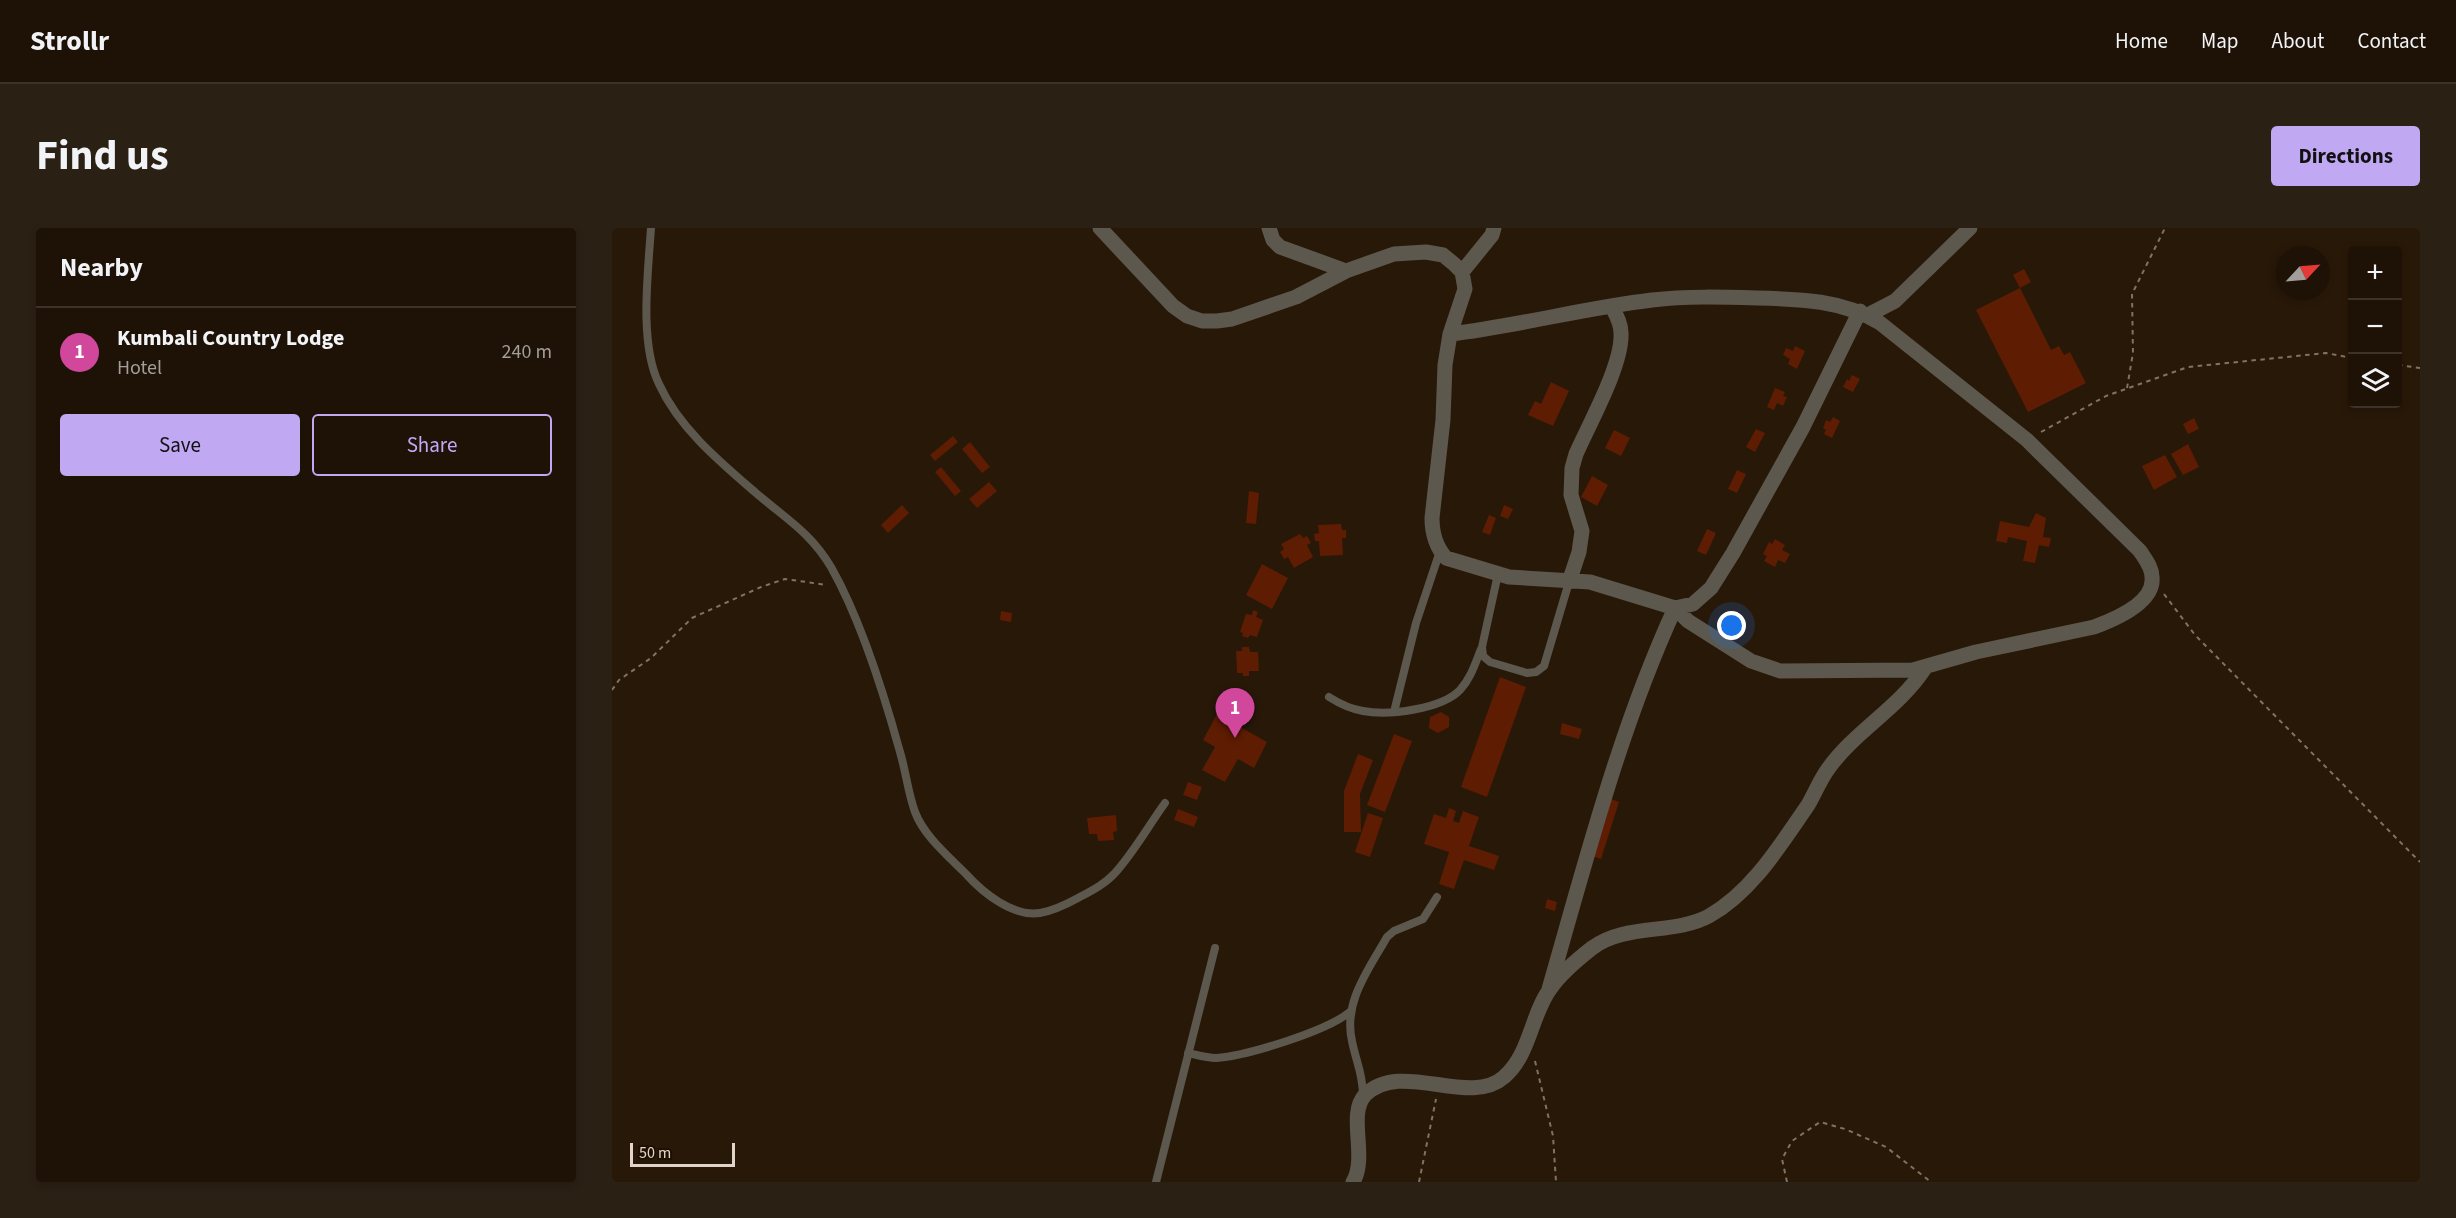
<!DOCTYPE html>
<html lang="en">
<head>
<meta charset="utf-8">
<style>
	:root { --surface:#1e1206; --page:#2b2014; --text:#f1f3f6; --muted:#a19e9b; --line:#3c3228; --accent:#c1a8f3 }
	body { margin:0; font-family:"Source Sans 3",sans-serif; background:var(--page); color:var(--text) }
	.controls { position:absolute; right:18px; top:18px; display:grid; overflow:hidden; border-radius:6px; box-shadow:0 3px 9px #0003 }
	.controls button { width:54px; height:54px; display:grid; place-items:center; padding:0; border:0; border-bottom:2px solid var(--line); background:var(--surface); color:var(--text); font:30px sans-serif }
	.compass { position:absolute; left:1664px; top:18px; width:54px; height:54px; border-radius:50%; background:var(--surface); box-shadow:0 3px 9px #0003; rotate:64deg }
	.scale { position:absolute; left:18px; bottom:15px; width:105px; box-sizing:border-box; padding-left:6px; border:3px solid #e1d5cb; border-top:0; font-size:16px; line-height:21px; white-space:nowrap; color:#e1d5cb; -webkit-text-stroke:4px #1e0f01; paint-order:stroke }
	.you { position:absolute; left:1120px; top:398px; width:21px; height:21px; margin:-15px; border:4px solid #fff; border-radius:50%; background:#1a73e8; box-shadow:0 0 0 9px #1a73e833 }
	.badge { display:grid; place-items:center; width:39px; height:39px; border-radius:50%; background:var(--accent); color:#fff; font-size:20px; font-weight:700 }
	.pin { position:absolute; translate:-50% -50px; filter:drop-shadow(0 2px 3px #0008) }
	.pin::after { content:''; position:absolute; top:32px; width:21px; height:18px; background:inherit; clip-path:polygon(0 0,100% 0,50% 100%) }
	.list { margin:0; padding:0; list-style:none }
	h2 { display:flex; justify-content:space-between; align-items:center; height:78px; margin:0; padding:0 24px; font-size:26px }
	h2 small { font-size:20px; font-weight:400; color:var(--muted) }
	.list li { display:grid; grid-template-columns:39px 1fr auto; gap:18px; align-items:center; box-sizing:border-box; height:90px; padding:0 24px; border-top:2px solid var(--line) }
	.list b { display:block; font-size:22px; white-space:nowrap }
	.list p { margin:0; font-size:20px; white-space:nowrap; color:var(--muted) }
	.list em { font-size:20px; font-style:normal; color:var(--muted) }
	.actions { display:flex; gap:12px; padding:18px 24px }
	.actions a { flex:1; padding:14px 0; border:2px solid var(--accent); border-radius:6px; text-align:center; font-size:21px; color:var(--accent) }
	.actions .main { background:var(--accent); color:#111 }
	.icon { flex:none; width:33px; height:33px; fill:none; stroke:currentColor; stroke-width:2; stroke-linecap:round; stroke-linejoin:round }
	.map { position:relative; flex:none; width:1808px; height:954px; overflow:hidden; border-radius:6px }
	header { display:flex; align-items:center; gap:36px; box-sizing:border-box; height:84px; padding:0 30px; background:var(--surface); border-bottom:2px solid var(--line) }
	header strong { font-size:28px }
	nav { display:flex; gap:33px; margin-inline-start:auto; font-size:21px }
	.intro { display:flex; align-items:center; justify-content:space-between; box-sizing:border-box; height:144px; padding:0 36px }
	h1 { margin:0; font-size:42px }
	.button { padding:15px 27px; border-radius:6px; background:var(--accent); color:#111; font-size:21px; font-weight:700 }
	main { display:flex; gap:36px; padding:0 36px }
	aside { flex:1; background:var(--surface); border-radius:6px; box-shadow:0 3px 9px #0003 }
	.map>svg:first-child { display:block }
</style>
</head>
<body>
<header>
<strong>Strollr</strong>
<nav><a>Home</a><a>Map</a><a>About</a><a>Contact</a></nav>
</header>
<div class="intro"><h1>Find us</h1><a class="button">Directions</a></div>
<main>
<aside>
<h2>Nearby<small></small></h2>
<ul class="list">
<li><span class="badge" style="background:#d1479c">1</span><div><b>Kumbali Country Lodge</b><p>Hotel</p></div><em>240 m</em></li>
</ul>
<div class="actions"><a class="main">Save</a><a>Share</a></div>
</aside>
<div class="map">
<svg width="1808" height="954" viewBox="0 0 1808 954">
	<rect width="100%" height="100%" fill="#281808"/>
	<path fill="#5e1c02" d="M1412,41L1419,54L1408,60L1401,47Z
		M1408,60L1439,122L1447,118L1452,127L1458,124L1474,155L1416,184L1364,82Z
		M1183,118L1193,123L1185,141L1176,136L1178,131L1171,127L1174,120L1181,123Z
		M1240,147L1248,151L1241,164L1231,159L1235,151L1237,153Z
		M939,154L957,163L941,198L916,187L923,173L929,176Z
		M1163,160L1173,164L1171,168L1175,169L1171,178L1165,175L1162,182L1155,179Z
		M1221,189L1228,193L1220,210L1212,206L1214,202L1211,200L1214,192L1218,194Z
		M1582,190L1587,201L1576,206L1571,196Z
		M1144,201L1153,205L1143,224L1134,219Z
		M1002,202L1018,210L1009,228L993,220Z
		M341,208L346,214L323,233L318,227Z
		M358,214L378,239L370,245L350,221Z
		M1576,216L1587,239L1571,247L1559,226Z
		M1553,227L1565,249L1542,262L1530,238Z
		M329,239L349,263L343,268L323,244Z
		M1125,242L1134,246L1125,265L1116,261Z
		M980,248L996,257L985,278L969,269Z
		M377,254L385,263L365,280L357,271Z
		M637,263L647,265L644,296L634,295Z
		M290,277L297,285L276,305L269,297Z
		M892,277L901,281L896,291L888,288Z
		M1424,285L1434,290L1431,309L1439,310L1437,319L1427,317L1423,335L1411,333L1415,313L1396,309L1395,315L1384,313L1388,293L1417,299Z
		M877,287L884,290L878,307L870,304Z
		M729,296L730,302H734V310H730L731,327L708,328L707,313H703L702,306L707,305L706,297Z
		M1095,301L1104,305L1094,327L1085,323Z
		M688,306L691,310L695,308L699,315L695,317L701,329L682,340L676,329L672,331L668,324L672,321L669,316Z
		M1163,311L1173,317L1170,322L1178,326L1173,335L1166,332L1163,339L1152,333L1155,328L1151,326L1157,314L1160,316Z
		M650,336L676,350L660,381L634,367Z
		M641,382L646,384L644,389L651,392L645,409L638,407L636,410L630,408L631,405L628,404L634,386L640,387Z
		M389,383L400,385L399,394L388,392Z
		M630,419H637L638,424H646L647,443H637V448H631V445H625L624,423H630Z
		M888,449L914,459L875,569L849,559Z
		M829,484L837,489V499L826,505L817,500L818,489Z
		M605,486L655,514L642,540L626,531L613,554L590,542L603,519L591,512Z
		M950,495L970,501L967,511L948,506Z
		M782,506L800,513L773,584L755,577Z
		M746,526L761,532L748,566L749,604H732V563Z
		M576,554L590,559L585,572L571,567Z
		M996,570L1007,574L989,631L977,627Z
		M837,580L844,583L841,593L847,595L851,583L867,589L857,618L887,628L882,642L852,632L842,661L827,656L837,624L812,616L822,586L834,590Z
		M566,581L586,589L582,599L562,592Z
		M756,585L771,590L758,629L743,624Z
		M504,587L505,603L501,604L502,612L486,613L485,606H477L475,590Z
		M935,671L945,674L943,683L933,680Z"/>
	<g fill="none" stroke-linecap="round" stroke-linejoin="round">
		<path stroke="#807265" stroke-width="2" stroke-dasharray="4.5 4.5" stroke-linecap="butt" d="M1786,137L1808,140
			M1515,160L1521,125L1520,66L1553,0
			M1429,204L1494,168L1576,139L1714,125L1740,130
			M1552,366L1583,407L1808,634
			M0,462L7,452L39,430L80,390L149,359L173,351L215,357
			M923,833L941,908L944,954
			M807,954L824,871
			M1175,954L1170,931L1180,913L1208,894L1233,901L1274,919L1319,954"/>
		<path stroke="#5c584e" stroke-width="8" d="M39,0C36,45 27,115 47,156C67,200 108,234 144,265C174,291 198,304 219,339C249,392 272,466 288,524C294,544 296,565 303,584C312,608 336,628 354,646C371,665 401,689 428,685C440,683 455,676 466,670C479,663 493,656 503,645C522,624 537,597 553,575
			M886,346L870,419L871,428L878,434L915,445L924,444L932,438L957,354
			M717,469C728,476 738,481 751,483C776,488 830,481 848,462C859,450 863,436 869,421
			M782,484L804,395L828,323
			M576,825C585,827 595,830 604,830C634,828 716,803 739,783
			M751,868C751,845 744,834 740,813C731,774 757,741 775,709L782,703L811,691L825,669
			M544,954L603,720"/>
		<path stroke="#5c584e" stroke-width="15" d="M488,0L561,78L575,88L590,93H605L620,91L684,69L734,43L782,26L814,24L831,27L842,36L850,44L853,61L838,106L833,137L831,192L820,290C820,305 823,318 834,330L897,349L978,354L1063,380L1081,376L1099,360L1121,325L1191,199L1248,83
			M657,0L661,12L668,19L734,43
			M850,44L880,7L882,0
			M1256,87L1283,73L1358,0
			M838,106C906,98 972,80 1040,72C1075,68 1110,69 1145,70C1188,71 1231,72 1268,95L1415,212L1528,323C1533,331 1540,339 1540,349C1543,375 1501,392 1482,399L1364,424L1301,442L1168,443L1139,433L1076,393L1063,380C1007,502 974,633 937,761
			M957,354L967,324L970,303L959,267L960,240L964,226C977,196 1011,136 1009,105C1009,95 1004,87 1000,79
			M741,954C756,929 735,886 753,867C789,831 857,880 892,849C918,827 919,787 938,761C948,746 966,731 980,720C1013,695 1062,707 1097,688C1140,664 1169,616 1196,577C1203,565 1208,552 1216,541C1243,503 1287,480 1313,440"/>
	</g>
</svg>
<div class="controls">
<button>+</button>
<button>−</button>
<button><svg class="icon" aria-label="layers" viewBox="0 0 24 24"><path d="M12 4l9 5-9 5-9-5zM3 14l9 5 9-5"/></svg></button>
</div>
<svg class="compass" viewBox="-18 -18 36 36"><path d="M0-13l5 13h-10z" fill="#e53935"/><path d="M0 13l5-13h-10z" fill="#a19e9b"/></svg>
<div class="scale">50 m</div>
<div class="you"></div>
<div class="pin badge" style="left:623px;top:510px;background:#d1479c">1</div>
</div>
</main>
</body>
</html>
